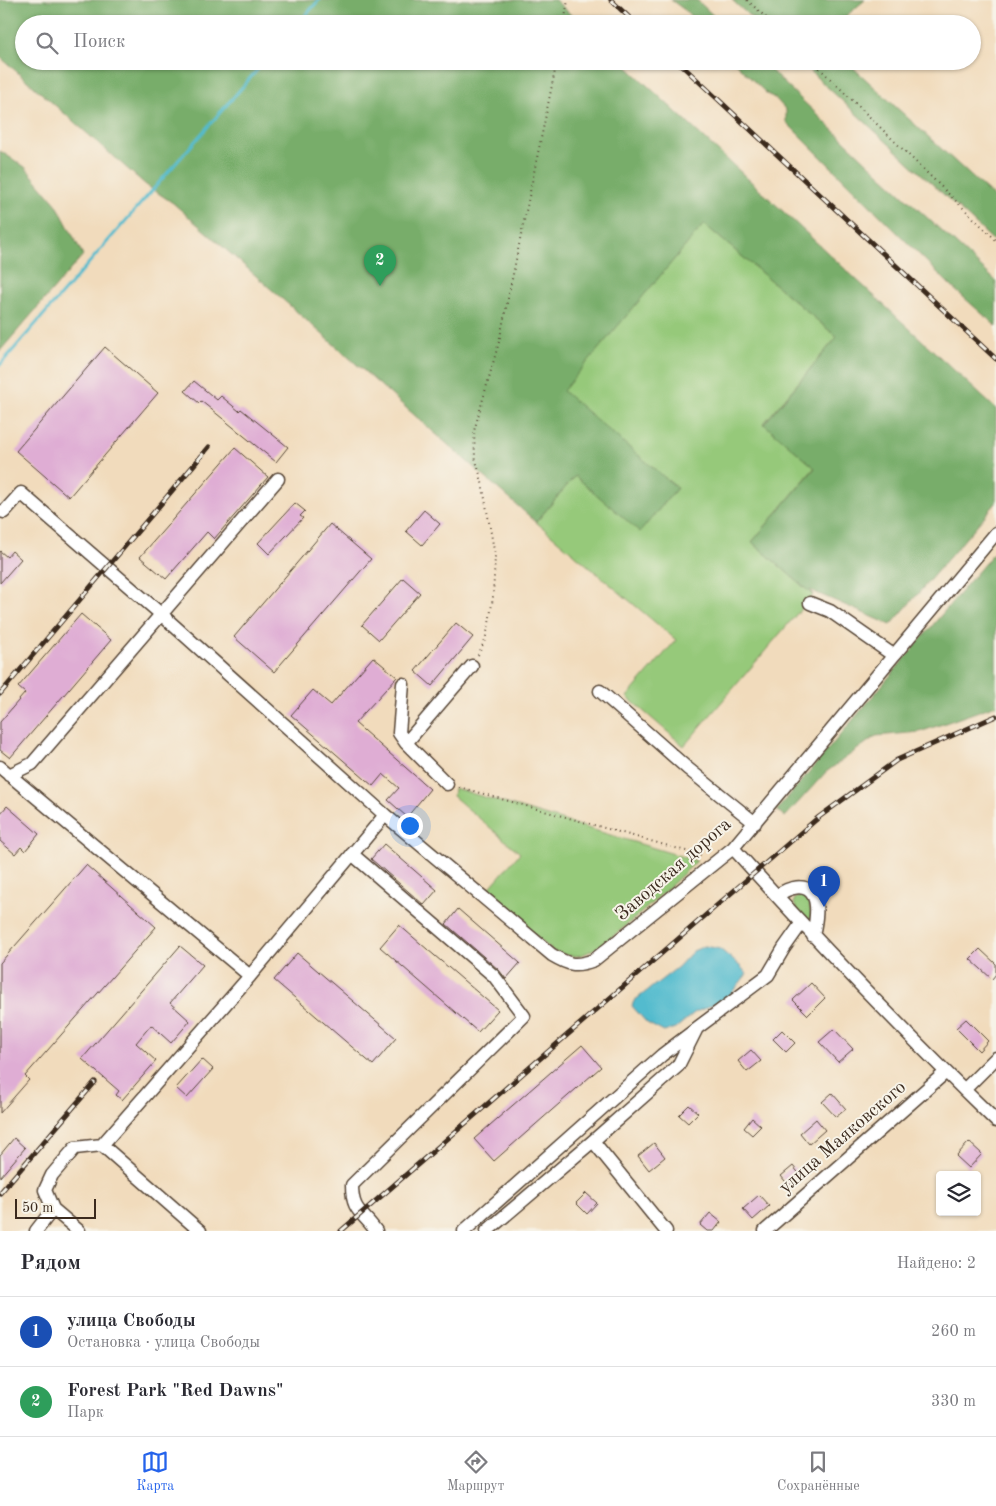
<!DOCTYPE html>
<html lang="ru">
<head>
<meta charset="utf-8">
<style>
	:root { --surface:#fff; --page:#f2f2f3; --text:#2b2b33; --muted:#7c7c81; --line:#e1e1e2; --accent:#2563eb }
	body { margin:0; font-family:"Old Standard TT",serif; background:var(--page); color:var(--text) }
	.controls { position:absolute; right:15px; bottom:15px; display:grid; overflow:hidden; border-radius:5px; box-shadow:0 1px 4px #0004 }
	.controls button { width:45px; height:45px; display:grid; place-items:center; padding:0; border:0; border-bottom:1px solid var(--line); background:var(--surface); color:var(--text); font:25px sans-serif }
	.scale { position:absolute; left:15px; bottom:12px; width:81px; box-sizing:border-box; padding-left:5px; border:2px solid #3b2a1e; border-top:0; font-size:14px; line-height:18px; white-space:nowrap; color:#3b2a1e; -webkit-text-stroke:4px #f7f3e8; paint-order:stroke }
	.you { position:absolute; left:409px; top:825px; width:18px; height:18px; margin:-12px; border:4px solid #fff; border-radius:50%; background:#1a73e8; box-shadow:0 0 0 8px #1a73e833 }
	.badge { display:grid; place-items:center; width:32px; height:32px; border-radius:50%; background:var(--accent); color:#fff; font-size:16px; font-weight:700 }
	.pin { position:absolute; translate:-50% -41px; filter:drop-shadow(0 1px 2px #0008) }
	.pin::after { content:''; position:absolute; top:26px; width:18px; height:15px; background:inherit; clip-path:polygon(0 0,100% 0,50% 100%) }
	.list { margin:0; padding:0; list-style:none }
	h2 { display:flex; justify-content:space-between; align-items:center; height:65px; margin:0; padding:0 20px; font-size:21px }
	h2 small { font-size:16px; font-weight:400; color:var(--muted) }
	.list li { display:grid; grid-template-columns:32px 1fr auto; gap:15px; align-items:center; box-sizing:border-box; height:70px; padding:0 20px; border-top:1px solid var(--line) }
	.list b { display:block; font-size:19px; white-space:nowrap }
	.list p { margin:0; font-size:16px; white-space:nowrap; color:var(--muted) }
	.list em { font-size:16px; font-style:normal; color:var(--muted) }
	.icon { flex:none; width:28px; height:28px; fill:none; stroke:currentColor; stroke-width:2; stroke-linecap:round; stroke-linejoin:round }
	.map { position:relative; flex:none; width:996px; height:1231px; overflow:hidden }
	.search { position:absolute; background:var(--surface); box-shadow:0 1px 4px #0004; left:15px; right:15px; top:15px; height:55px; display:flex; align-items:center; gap:12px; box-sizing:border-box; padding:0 18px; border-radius:28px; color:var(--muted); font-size:19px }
	.sheet { height:205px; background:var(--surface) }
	nav { display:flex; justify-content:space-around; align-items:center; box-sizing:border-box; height:70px; border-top:1px solid var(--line); background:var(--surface); font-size:14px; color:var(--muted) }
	nav a { display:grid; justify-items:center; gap:2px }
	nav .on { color:var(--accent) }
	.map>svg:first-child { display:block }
</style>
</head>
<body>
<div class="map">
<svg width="996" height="1231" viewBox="0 0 996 1231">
	<rect width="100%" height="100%" fill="#f7f3e8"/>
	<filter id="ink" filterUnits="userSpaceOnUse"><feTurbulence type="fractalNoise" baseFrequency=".02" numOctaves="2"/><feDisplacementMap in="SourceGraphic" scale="10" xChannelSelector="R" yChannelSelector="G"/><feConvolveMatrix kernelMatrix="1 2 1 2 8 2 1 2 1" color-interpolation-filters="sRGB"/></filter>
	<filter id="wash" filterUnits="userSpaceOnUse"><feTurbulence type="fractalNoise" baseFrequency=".0096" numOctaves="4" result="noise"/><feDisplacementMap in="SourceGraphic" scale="20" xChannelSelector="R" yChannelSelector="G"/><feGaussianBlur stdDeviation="1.12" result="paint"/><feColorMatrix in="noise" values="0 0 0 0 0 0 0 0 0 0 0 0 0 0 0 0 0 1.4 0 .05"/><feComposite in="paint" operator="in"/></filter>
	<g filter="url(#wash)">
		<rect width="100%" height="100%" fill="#f1dbbc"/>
		<path fill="#96c97a" stroke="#687a4c" d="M704,224L837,337L764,423L815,467L752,542L813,595L684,746L627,697L676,640L536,522L575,476L640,531L677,488L562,391Z
			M454,788L697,861C675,881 602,955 576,956C568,957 561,953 553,951L485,893L520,853L453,796Z
			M803,896C809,902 813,913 810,920C802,916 793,909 794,900L797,897Z"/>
		<path fill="#78ad6a" stroke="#5a6c44" d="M0,0H555L581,24H24V61H621L996,409V503L891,625L810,590L813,595L752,542L815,468L764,424L837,337L704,224L563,391L677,488L640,532L575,476L536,522L173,203L146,185L0,57Z
			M671,0H697L722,24H698L686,11Z
			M732,0H865L840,21V24H758Z
			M733,61H761L869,164L996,281V326L952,287L786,122V110L776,99L766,93Z
			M799,61H846L996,199V243Z
			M0,151L25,167L57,205L83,255L0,351Z
			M996,550V705L920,732L876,736L826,772L785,817L777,810Z"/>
		<path fill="#52bbce" stroke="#467276" d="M705,946L720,949L740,966L747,974L725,1001L716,1003L694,1013L676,1028L664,1032L647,1023L632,1006L634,1001L678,967L693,951Z"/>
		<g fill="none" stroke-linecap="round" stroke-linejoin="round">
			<path stroke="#52bbce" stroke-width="3" d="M298,24L319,0
				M0,365L265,61"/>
		</g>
		<g id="blocks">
			<path fill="#dfadd4" d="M105,347L158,393L69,497L16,451Z
				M194,381L217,400L221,396L239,411L241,409L288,447L276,462L201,401L199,403L185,391Z
				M235,448L268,477L214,539L207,532L166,579L140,557Z
				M295,503L305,511L300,516L303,518L269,554L258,543Z
				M424,510L440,524L422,545L406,531Z
				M330,524L371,559L274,672L234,637Z
				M0,551L7,557L12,551L21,559L0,583Z
				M403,578L420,593L379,640L362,625Z
				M81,614L111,640L10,758L0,750V722L25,693L18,687Z
				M456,623L473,637L432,686L415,671Z
				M373,657L397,677L355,723L430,789L407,817L388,800L399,788L383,774L373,786L291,715L313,690L331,705Z
				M7,806L39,834L25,851L21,847L15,854L0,841V814Z
				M384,844L437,890L424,905L371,859Z
				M86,865L156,927L25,1076L29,1080L0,1113V963Z
				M458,909L520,963L506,979L499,970L446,924Z
				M399,925L498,1010L478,1032L380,947Z
				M180,946L203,965L170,1003L190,1021L171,1043L151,1025L136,1043L156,1061L122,1100L116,1095L119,1091L82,1059Z
				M980,949L996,964V974L992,979L970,959Z
				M297,953L396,1038L373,1065L274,980Z
				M811,983L825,998L808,1015L793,1000Z
				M966,1019L988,1041L979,1051L956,1028Z
				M834,1029L853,1049L838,1062L819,1042Z
				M782,1030L795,1043L786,1052L773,1039Z
				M582,1045L601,1067L494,1161L474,1139Z
				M751,1050L761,1061L747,1072L738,1061Z
				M202,1059L213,1069L187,1098L176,1088Z
				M832,1093L846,1109L836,1117L822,1102Z
				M689,1105L698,1113L688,1123L679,1115Z
				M752,1118L761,1126L752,1135L744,1128Z
				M816,1119L825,1130L809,1144L800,1133Z
				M14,1138L25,1148L0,1177V1155Z
				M969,1142L982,1154L969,1168L956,1156Z
				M654,1143L665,1157L649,1170L638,1156Z
				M793,1166L801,1176L789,1186L781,1176Z
				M586,1193L597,1203L587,1214L576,1203Z
				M759,1195L769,1206L753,1220L743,1209Z
				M710,1213L721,1222L714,1231H707L700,1225Z"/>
		</g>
	</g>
	<g filter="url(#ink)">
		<use href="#blocks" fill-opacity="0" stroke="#564536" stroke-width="1"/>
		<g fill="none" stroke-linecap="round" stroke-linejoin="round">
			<defs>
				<path id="minor" d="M0,511L4,512L21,493L162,615L385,815L250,976L0,767
					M810,603L830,611L893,655
					M403,684L399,733L406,743L447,784
					M600,691L687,768L755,823
					M406,743L472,666
					M9,775L32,764L278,479
					M385,815L552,955C569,965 575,967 594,960L733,848L996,533
					M733,848C818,942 905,1033 996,1121
					M352,854L494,976L524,1016L352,1185C352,1212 362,1211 376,1231
					M777,896C787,888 807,881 814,897C819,908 815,925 813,936
					M964,1090L996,1058
					M593,1141L666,1231
					M102,1145L250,976
					M53,1209L79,1231
					M36,1231L53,1209L45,1190L52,1175L75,1148L102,1145L200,1231
					M464,1231L662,1055L695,1030
					M487,1231L593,1141L678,1066L697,1028L768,975L784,948L801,924
					M765,1231L946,1072"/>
			</defs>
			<use href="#minor" stroke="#564536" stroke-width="15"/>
			<path stroke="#564536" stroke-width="2" stroke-dasharray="1 4" stroke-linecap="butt" d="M747,0L773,24
				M564,24L568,0
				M812,61L996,240
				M478,655L485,640L489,624L493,597L495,556L482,482L475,457L474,431L499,342L557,61
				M459,787L704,856"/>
			<use href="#minor" stroke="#fff" stroke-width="12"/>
			<defs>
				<path id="rail" d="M611,0L636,24
					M677,61L996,359
					M0,694L209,447
					M0,1193L95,1082
					M341,1231L819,817L897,760L996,716"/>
			</defs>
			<use href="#rail" stroke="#3b2a1e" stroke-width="5"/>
			<use href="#rail" stroke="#f7f3e8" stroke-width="3" stroke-dasharray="9" stroke-linecap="butt"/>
		</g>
	</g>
	<g text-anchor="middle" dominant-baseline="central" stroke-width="4" stroke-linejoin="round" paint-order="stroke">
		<g font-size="19" fill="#3b2a1e" stroke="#f7f3e8">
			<text transform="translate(674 870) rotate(-41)">Заводская дорога</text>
			<text transform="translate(843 1138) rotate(-41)">улица Маяковского</text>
		</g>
	</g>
</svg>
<div class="controls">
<button><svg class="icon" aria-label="layers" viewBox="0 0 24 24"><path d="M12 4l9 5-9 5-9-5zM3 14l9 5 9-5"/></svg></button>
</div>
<div class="scale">50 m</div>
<div class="you"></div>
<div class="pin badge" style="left:824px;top:907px;background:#1a4fb4">1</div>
<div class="pin badge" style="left:380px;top:286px;background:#2e9e5b">2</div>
<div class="search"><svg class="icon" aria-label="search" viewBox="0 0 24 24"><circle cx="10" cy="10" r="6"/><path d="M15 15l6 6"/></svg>Поиск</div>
</div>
<section class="sheet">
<h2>Рядом<small>Найдено: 2</small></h2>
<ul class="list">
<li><span class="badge" style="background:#1a4fb4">1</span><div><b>улица Свободы</b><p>Остановка · улица Свободы</p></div><em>260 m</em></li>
<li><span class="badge" style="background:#2e9e5b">2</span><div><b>Forest Park &quot;Red Dawns&quot;</b><p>Парк</p></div><em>330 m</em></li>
</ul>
</section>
<nav>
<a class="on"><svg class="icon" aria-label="map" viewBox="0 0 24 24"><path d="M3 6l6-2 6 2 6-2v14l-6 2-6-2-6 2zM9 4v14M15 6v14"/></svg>Карта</a>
<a><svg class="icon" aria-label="directions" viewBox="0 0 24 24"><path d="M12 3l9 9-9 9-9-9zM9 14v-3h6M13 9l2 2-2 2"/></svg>Маршрут</a>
<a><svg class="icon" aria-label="saved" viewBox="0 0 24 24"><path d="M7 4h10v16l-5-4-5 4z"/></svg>Сохранённые</a>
</nav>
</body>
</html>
